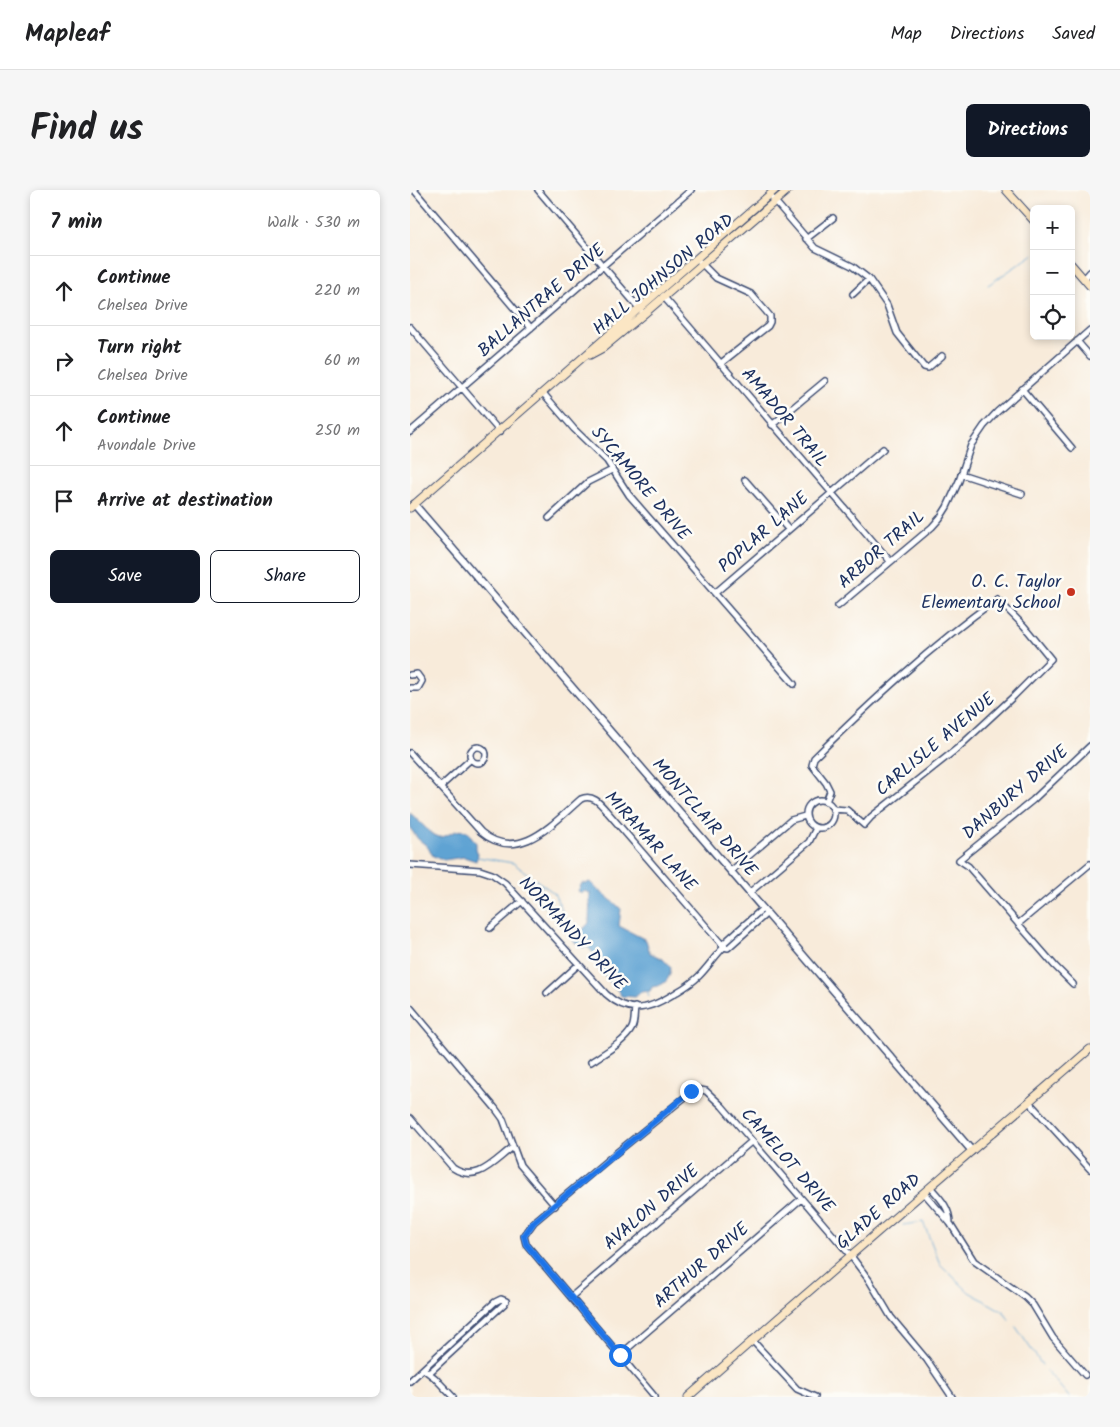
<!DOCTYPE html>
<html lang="en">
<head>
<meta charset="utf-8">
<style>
	:root { --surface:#fff; --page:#f6f6f6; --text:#202124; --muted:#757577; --line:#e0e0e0; --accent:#111827 }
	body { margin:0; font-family:Kalam,sans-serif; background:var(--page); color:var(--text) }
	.controls { position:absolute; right:15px; top:15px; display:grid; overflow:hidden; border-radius:8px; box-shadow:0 2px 8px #0003 }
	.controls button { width:45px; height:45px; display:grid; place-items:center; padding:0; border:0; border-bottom:1px solid var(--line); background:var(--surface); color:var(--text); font:25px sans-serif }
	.stop { position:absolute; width:15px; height:15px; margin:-11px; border:4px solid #1a73e8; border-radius:50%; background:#fff }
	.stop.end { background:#1a73e8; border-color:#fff; box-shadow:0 1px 5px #0008 }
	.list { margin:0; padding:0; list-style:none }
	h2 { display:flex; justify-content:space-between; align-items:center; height:65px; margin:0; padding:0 20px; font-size:21px }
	h2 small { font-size:16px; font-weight:400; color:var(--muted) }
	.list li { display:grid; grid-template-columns:32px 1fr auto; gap:15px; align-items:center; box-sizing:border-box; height:70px; padding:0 20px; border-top:1px solid var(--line) }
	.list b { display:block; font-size:19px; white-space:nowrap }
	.list p { margin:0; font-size:16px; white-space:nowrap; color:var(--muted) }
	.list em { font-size:16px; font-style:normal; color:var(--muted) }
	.actions { display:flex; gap:10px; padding:15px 20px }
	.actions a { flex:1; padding:11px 0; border:1px solid var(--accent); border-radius:8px; text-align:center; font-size:18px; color:var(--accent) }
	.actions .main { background:var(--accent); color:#fff }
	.icon { flex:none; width:28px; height:28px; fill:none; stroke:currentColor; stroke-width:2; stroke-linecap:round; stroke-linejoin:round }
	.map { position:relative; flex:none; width:680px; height:1207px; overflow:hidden; border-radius:8px }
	header { display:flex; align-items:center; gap:30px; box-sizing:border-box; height:70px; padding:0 25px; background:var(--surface); border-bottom:1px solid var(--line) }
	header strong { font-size:24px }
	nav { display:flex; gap:28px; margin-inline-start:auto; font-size:18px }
	.intro { display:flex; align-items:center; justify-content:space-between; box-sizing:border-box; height:120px; padding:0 30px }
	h1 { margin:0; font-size:35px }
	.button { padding:12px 22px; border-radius:8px; background:var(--accent); color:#fff; font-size:18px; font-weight:700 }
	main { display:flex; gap:30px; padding:0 30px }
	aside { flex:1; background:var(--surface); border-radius:8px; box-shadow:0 2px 8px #0003 }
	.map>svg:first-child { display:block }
</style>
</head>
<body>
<header>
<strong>Mapleaf</strong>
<nav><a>Map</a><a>Directions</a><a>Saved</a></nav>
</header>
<div class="intro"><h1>Find us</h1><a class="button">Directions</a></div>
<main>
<aside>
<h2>7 min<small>Walk · 530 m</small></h2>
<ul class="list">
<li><svg class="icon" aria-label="ahead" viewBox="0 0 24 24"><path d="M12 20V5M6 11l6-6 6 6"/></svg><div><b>Continue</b><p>Chelsea Drive</p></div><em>220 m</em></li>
<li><svg class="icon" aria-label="right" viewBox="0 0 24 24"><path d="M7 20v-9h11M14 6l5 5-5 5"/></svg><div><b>Turn right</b><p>Chelsea Drive</p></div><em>60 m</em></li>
<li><svg class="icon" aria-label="ahead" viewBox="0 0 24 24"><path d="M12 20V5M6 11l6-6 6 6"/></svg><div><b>Continue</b><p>Avondale Drive</p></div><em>250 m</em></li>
<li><svg class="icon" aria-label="arrive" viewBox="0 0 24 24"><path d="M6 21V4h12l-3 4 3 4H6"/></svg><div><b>Arrive at destination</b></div></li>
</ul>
<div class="actions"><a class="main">Save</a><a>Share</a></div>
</aside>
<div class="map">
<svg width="680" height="1207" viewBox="0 0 680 1207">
	<rect width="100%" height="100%" fill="#fdfcf7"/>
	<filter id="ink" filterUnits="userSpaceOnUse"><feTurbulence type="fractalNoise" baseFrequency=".02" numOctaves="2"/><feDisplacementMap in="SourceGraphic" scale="10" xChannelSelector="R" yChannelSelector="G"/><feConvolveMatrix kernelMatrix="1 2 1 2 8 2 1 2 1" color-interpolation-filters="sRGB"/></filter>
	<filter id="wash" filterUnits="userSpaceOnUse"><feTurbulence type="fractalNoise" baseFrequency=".0096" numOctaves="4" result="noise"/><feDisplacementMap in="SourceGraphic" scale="20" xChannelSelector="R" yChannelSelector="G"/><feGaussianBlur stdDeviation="1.12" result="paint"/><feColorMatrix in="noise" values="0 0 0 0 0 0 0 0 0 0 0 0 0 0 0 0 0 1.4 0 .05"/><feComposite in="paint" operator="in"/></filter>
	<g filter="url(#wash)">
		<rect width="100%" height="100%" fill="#f8ebda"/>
		<path fill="#5ea3d3" stroke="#3c6998" d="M0,623C8,629 15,639 24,645C36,653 42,635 58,642L66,653V659L68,664L66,671L54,667L34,670L23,666L17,656L8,649L0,638Z
			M179,692C184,694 184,697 188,700C197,707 203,711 211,719L209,736L236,750L240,763L253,769L261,778C259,791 255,795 242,797L240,801L231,802L225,807L211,806C208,799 204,798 201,793C196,787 193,783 187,778L185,765L178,757H172L162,750L179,733L180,703L175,701L172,703L168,701L172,693L176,694Z"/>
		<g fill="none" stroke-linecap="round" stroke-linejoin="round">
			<path stroke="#5ea3d3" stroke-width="1" d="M578,95L624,64
				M67,667L103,673L144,703L156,730L169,744
				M131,694C131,721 132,715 154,727
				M237,801L239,806
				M493,1035L513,1032L530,1074L559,1102L594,1122L599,1130
				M606,1137L632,1175
				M637,1181L659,1207"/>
		</g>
	</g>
	<g filter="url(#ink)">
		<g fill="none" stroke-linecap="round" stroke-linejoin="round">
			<defs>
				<path id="minor" d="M4,0L121,138
					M128,0L234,124
					M363,9L405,58L442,76L459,89L477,115L487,143L514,177L518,178L532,166
					M396,49L423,28
					M290,72L306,88L341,104L360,126V132L358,136L310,174
					M674,89L680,82
					M443,104L459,89
					M253,106L480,371
					M0,137L90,242
					M667,151L680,166
					M612,199L662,258
					M133,203L164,239L197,271L219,305L384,494
					M362,235L415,191
					M0,242L281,0
					M551,284L612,304
					M335,290L378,339
					M139,328L178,292L202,280
					M305,403L473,259
					M428,416L522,337L530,328L537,317L549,291L561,255L574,236L587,222L680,140
					M0,485L7,484L12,491L8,498H0
					M60 565a8 8 0 1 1 16 0a8 8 0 1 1-16 0Z
					M0,563L71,642C109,674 143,633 171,609C184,603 192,616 200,625L314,757L318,758L356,724
					M30,597L61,569
					M396 624a14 14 0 1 1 28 0a14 14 0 1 1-28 0Z
					M416,612L420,601L416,593L402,575L404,568C462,511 521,456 587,409L614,436L641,469L604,506L549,557L461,627L454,635L437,620L423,619
					M0,675L70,680L82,684L95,693L196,804C221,827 242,818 267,802C274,798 282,793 289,786C298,777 305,766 314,757V753L352,719
					M321,681L381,630L395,626
					M339,703L399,652L406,638
					M608,734L680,674
					M80,738L112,711
					M663,794L645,776L558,676L549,670L623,610L680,556
					M137,803L169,774
					M0,817L85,918L93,929L110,975L145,1016
					M181,872C194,863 215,852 222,838C225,832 224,824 225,817
					M619,912L680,979
					M0,928L43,978C67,994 84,971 103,957
					M521,998C530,1008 540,1018 540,1033
					M514,1003L540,1033L564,1071L615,1107L623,1115L643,1148L675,1185
					M161,1107L342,951
					M342,1150L387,1199L405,1207
					M210,1165L391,1009
					M16,1181L25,1188L43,1207
					M0,1191L85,1112L91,1109L96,1111L94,1114L19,1183
					M245,1207L116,1054L114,1046L124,1032L200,968L285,899L296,901L312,916L441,1066L459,1090L481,1127L517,1170L542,1207"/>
				<path id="tertiary" d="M4,314C189,531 377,745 562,961"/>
				<path id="secondary" d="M596,0L624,31
					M661,74L680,96
					M180,165L193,158L234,124L378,0
					M0,318L365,0
					M278,1207L374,1123L680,859"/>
			</defs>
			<use href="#minor" stroke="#3c4b71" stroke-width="8"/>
			<use href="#tertiary" stroke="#3c4b71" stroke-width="9"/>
			<use href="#secondary" stroke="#3c4b71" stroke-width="9"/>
			<use href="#minor" stroke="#fff" stroke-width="5"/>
			<use href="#tertiary" stroke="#fff" stroke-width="6"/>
			<use href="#secondary" stroke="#fbe6c4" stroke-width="7"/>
		</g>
	</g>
	<g fill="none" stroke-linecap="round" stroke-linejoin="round" filter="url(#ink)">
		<path stroke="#1a73e8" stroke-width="6" d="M210,1165L116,1054L114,1046L124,1032L281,901"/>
	</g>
	<circle fill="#c8321e" stroke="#fdfcf7" stroke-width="2" cx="661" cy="402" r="5"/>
	<g text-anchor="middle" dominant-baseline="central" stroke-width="5" stroke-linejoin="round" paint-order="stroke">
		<g font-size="18" fill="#1b2f5e" stroke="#fdfcf7">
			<text transform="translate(254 85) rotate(-40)">HALL JOHNSON ROAD</text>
			<text transform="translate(132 111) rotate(-41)">BALLANTRAE DRIVE</text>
			<text transform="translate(374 228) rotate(50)">AMADOR TRAIL</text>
			<text transform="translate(230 294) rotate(50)">SYCAMORE DRIVE</text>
			<text transform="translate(354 343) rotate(-41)">POPLAR LANE</text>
			<text transform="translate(472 360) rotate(-41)">ARBOR TRAIL</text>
			<text transform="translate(526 555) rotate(-40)">CARLISLE AVENUE</text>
			<text transform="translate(606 603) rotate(-41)">DANBURY DRIVE</text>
			<text transform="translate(294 628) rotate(49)">MONTCLAIR DRIVE</text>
			<text transform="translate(240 652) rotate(48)">MIRAMAR LANE</text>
			<text transform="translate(162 744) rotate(47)">NORMANDY DRIVE</text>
			<text transform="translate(377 971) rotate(49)">CAMELOT DRIVE</text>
			<text transform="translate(242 1018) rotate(-41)">AVALON DRIVE</text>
			<text transform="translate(469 1022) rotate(-41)">GLADE ROAD</text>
			<text transform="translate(292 1076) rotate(-41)">ARTHUR DRIVE</text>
		</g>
		<g font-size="18" fill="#1b2f5e" stroke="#fdfcf7" text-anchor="end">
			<text x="651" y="392">O. C. Taylor<tspan x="651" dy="21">Elementary School</tspan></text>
		</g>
	</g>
</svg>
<div class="controls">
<button>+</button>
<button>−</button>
<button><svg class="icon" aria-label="locate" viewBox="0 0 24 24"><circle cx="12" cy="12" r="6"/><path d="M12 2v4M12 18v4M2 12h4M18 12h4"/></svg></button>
</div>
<div class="stop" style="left:210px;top:1165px"></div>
<div class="stop end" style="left:281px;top:901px"></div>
</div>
</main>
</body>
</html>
